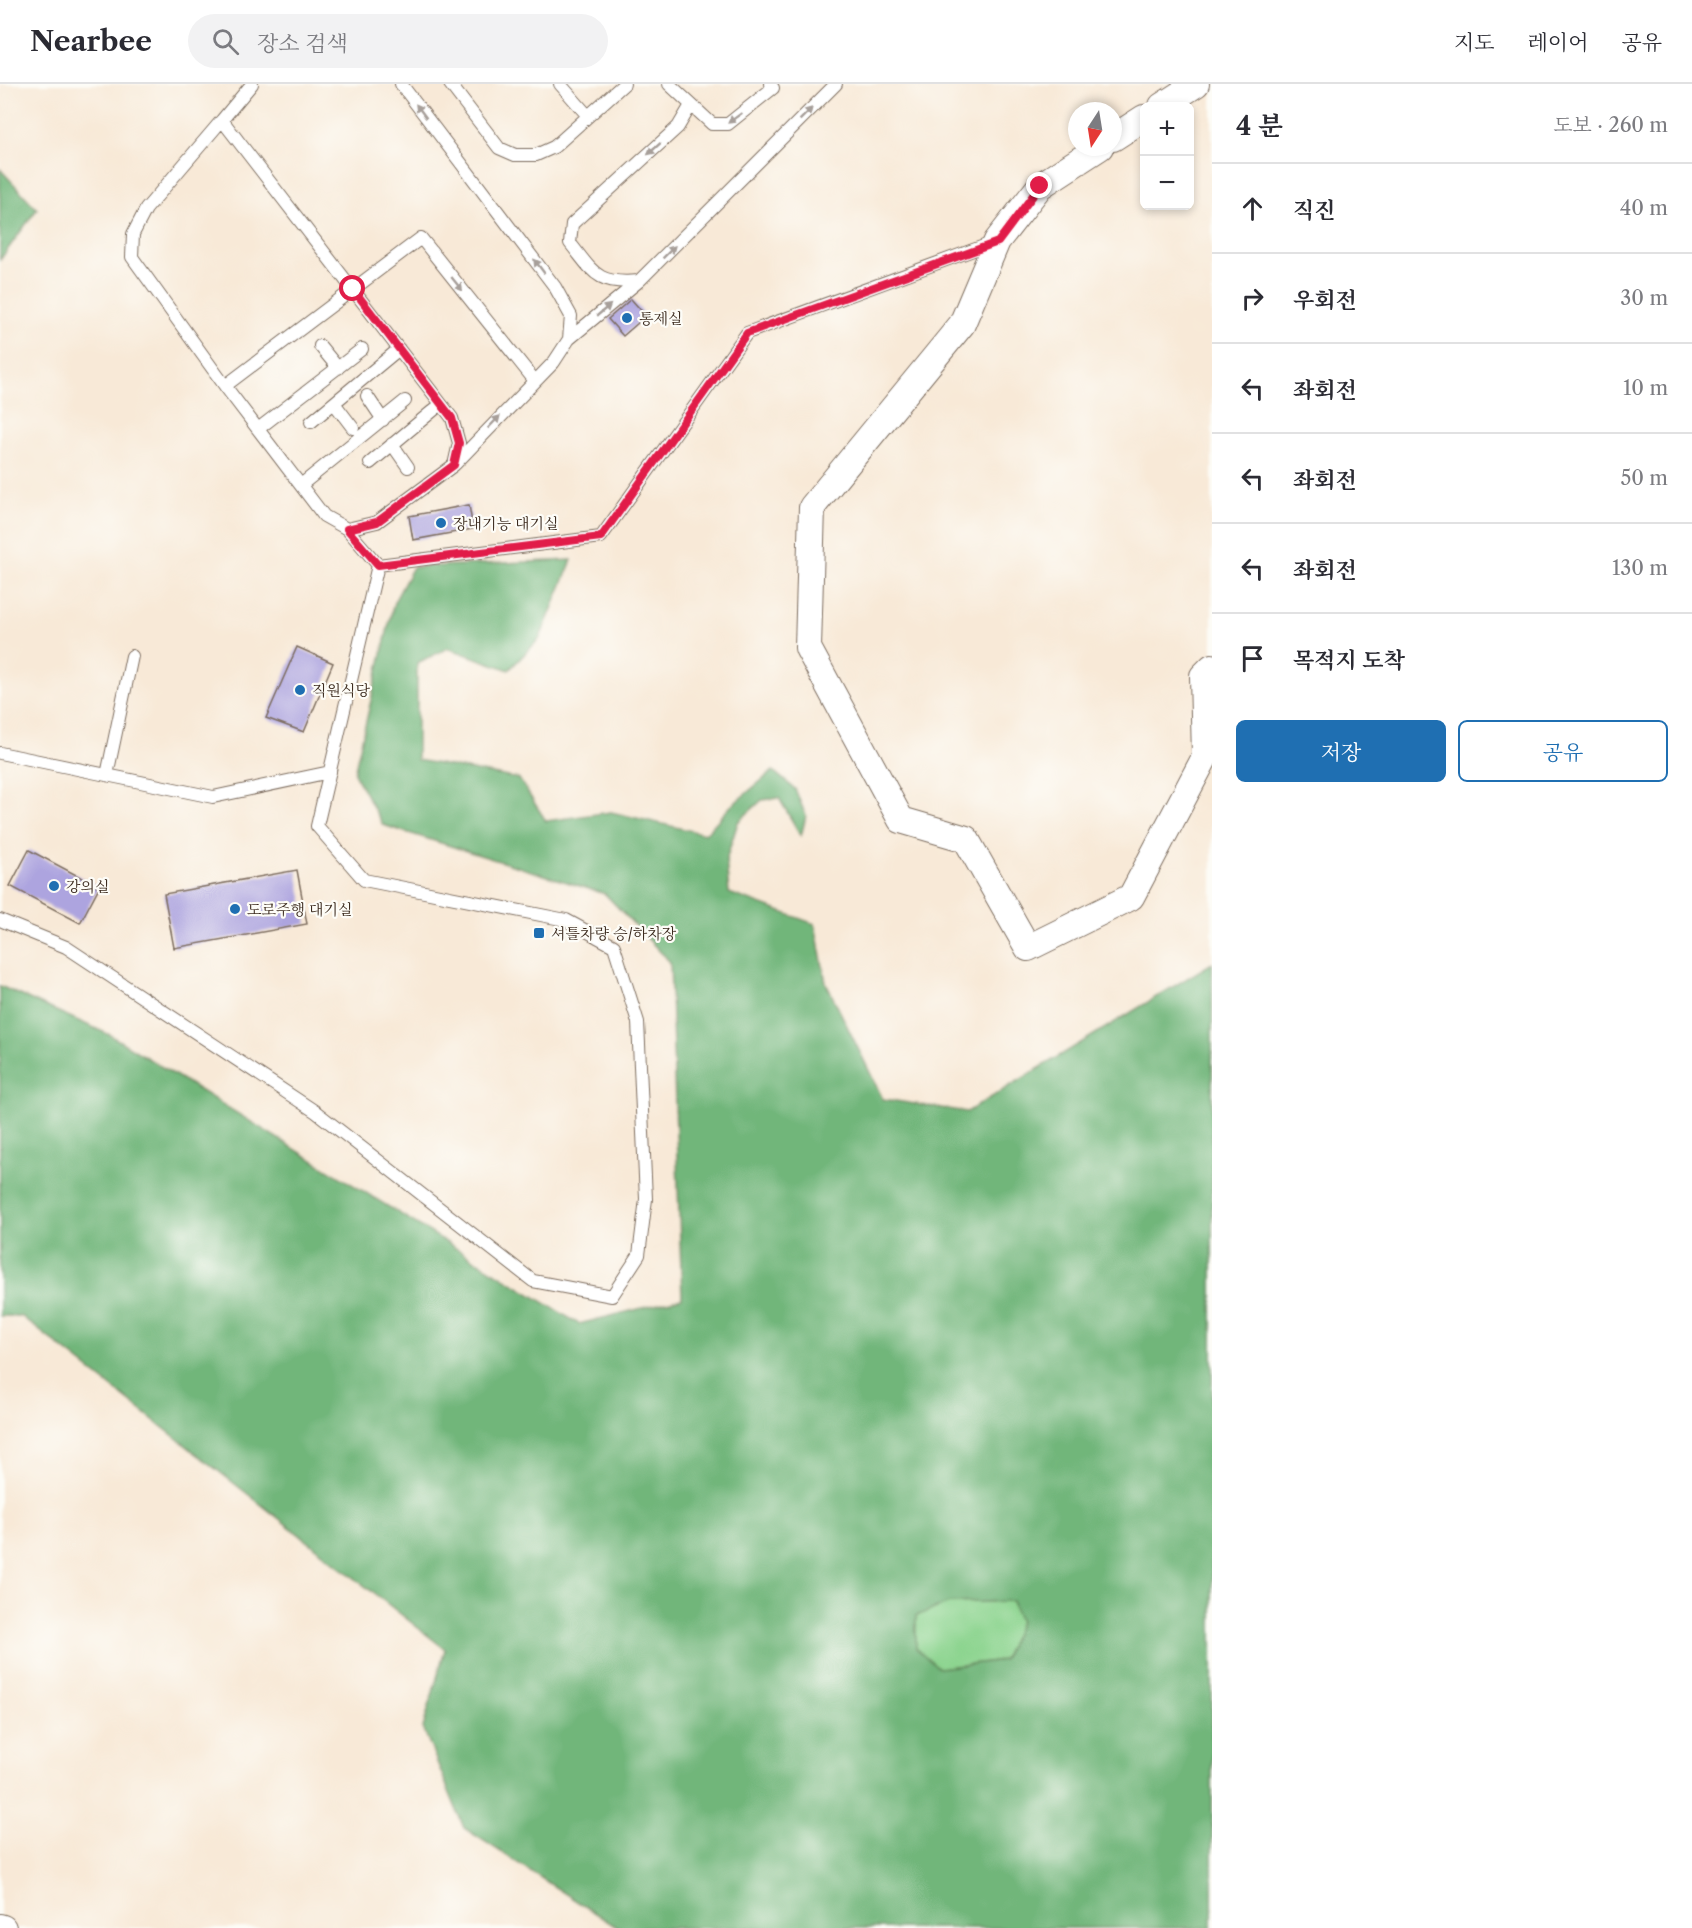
<!DOCTYPE html>
<html lang="ko">
<head>
<meta charset="utf-8">
<style>
	:root { --surface:#fff; --page:#f2f2f3; --text:#2b2b33; --muted:#7c7c81; --line:#e1e1e2; --accent:#1f6fb2 }
	body { margin:0; font-family:"Libre Caslon Text","Noto Serif KR",serif; background:var(--page); color:var(--text) }
	.controls { position:absolute; right:18px; top:18px; display:grid; overflow:hidden; border-radius:9px; box-shadow:0 3px 9px #0003 }
	.controls button { width:54px; height:54px; display:grid; place-items:center; padding:0; border:0; border-bottom:2px solid var(--line); background:var(--surface); color:var(--text); font:30px sans-serif }
	.compass { position:absolute; left:1068px; top:18px; width:54px; height:54px; border-radius:50%; background:var(--surface); box-shadow:0 3px 9px #0003; rotate:192deg }
	.stop { position:absolute; width:18px; height:18px; margin:-14px; border:4px solid #e11d48; border-radius:50%; background:#fff }
	.stop.end { background:#e11d48; border-color:#fff; box-shadow:0 2px 6px #0008 }
	.list { margin:0; padding:0; list-style:none }
	h2 { display:flex; justify-content:space-between; align-items:center; height:78px; margin:0; padding:0 24px; font-size:26px }
	h2 small { font-size:20px; font-weight:400; color:var(--muted) }
	.list li { display:grid; grid-template-columns:39px 1fr auto; gap:18px; align-items:center; box-sizing:border-box; height:90px; padding:0 24px; border-top:2px solid var(--line) }
	.list b { display:block; font-size:22px; white-space:nowrap }
	.list em { font-size:20px; font-style:normal; color:var(--muted) }
	.actions { display:flex; gap:12px; padding:18px 24px }
	.actions a { flex:1; padding:14px 0; border:2px solid var(--accent); border-radius:9px; text-align:center; font-size:21px; color:var(--accent) }
	.actions .main { background:var(--accent); color:#fff }
	.icon { flex:none; width:33px; height:33px; fill:none; stroke:currentColor; stroke-width:2; stroke-linecap:round; stroke-linejoin:round }
	.map { position:relative; flex:none; width:1212px; height:1844px; overflow:hidden }
	header { display:flex; align-items:center; gap:36px; box-sizing:border-box; height:84px; padding:0 30px; background:var(--surface); border-bottom:2px solid var(--line) }
	header strong { font-size:28px }
	nav { display:flex; gap:33px; margin-inline-start:auto; font-size:21px }
	.search { width:420px; height:54px; background:var(--page); display:flex; align-items:center; gap:15px; box-sizing:border-box; padding:0 21px; border-radius:33px; color:var(--muted); font-size:22px }
	main { display:flex }
	aside { flex:1; background:var(--surface) }
	.map>svg:first-child { display:block }
</style>
</head>
<body>
<header>
<strong>Nearbee</strong>
<div class="search"><svg class="icon" aria-label="search" viewBox="0 0 24 24"><circle cx="10" cy="10" r="6"/><path d="M15 15l6 6"/></svg>장소 검색</div>
<nav><a>지도</a><a>레이어</a><a>공유</a></nav>
</header>
<main>
<div class="map">
<svg width="1212" height="1844" viewBox="0 0 1212 1844">
	<rect width="100%" height="100%" fill="#fdfcf7"/>
	<filter id="ink" filterUnits="userSpaceOnUse"><feTurbulence type="fractalNoise" baseFrequency=".0167" numOctaves="2"/><feDisplacementMap in="SourceGraphic" scale="12" xChannelSelector="R" yChannelSelector="G"/><feConvolveMatrix kernelMatrix="1 2 1 2 8 2 1 2 1" color-interpolation-filters="sRGB"/></filter>
	<filter id="wash" filterUnits="userSpaceOnUse"><feTurbulence type="fractalNoise" baseFrequency=".008" numOctaves="4" result="noise"/><feDisplacementMap in="SourceGraphic" scale="24" xChannelSelector="R" yChannelSelector="G"/><feGaussianBlur stdDeviation="1.35" result="paint"/><feColorMatrix in="noise" values="0 0 0 0 0 0 0 0 0 0 0 0 0 0 0 0 0 1.4 0 .05"/><feComposite in="paint" operator="in"/></filter>
	<g filter="url(#wash)">
		<rect width="100%" height="100%" fill="#f8e9d7"/>
		<path fill="#8cd48f" stroke="#647f56" stroke-width="1.5" d="M1012,1517L1020,1538L1003,1576L939,1584L915,1564V1532L949,1519Z"/>
		<path fill="#71b67a" stroke="#56704c" stroke-width="1.5" fill-rule="evenodd" d="M0,85L37,125L0,176Z
			M572,476L540,554L509,586L448,564L417,579V676L519,695L546,737L611,728L705,750L731,722L773,687L795,705L806,732L801,752L779,714L762,716L738,738L726,776L729,809L815,840L826,899L883,1015L967,1028L1212,879V1844H618L464,1744L423,1644L445,1565L21,1232H0V902L110,951L579,1240L682,1214L670,878L605,810L383,741L354,689L394,518L413,483ZM1012,1517L1020,1538L1003,1576L939,1584L916,1564V1532L949,1519Z"/>
		<g id="blocks">
			<path fill="#ada4df" d="M631,215L646,232L623,252L608,235Z
				M469,421L473,445L413,456L409,432Z
				M297,563L333,579L304,648L266,634Z
				M29,766L99,803L80,839L10,802Z
				M297,786L307,840L174,864L164,810Z"/>
		</g>
	</g>
	<g filter="url(#ink)">
		<use href="#blocks" fill-opacity="0" stroke="#7d6d5f" stroke-width="1.5"/>
		<g fill="none" stroke-linecap="round" stroke-linejoin="round">
			<defs>
				<path id="service" d="M401,0L555,203L571,232L569,255L554,278L455,380
					M450,0L499,64L515,71H536L554,63L624,0
					M560,0L588,32
					M669,0L712,40H728L773,4L770,0
					M691,21L678,43L572,140L570,159C594,189 597,201 639,197L836,0
					M222,36L452,334L459,359L454,381L377,438L347,445L324,432L225,302L132,173L133,150L146,125Z
					M222,36L252,0
					M569,255L639,197
					M320,262L338,284
					M225,302L421,154L535,297
					M367,312L383,336
					M334,319L353,344
					M311,338L399,265
					M258,345L362,265
					M392,360L408,383
					M370,379L441,320
					M301,401L405,317
					M347,445L378,481
					M0,669L213,713L330,688
					M107,691L132,572
					M0,836L66,863L316,1028L533,1197L612,1212L639,1171L646,1115L638,938L614,862L566,836L364,796L317,742L378,481L601,453L747,249L995,158"/>
				<path id="minor" d="M1162,22L1196,0
					M1113,54L1144,34
					M1100,63L1040,102L997,157L962,240L812,423L808,564L901,736L966,755L1028,864L1131,813L1205,673L1203,592L1212,583
					M0,1843L3,1844"/>
			</defs>
			<use href="#service" stroke="#7d6d5f" stroke-width="14"/>
			<use href="#minor" stroke="#7d6d5f" stroke-width="28"/>
			<use href="#service" stroke="#fff" stroke-width="12"/>
			<use href="#minor" stroke="#fff" stroke-width="26"/>
		</g>
		<defs><path id="oneway-solid" d="M-6-.8H1V-3.2L6.5 0L1 3.2V.8H-6Z" transform="scale(1.5)"/></defs>
		<g fill="#a79f9a">
			<use href="#oneway-solid" transform="translate(421 27) rotate(-127)"/>
			<use href="#oneway-solid" transform="translate(806 30) rotate(-45)"/>
			<use href="#oneway-solid" transform="translate(735 34) rotate(144)"/>
			<use href="#oneway-solid" transform="translate(654 65) rotate(138)"/>
			<use href="#oneway-solid" transform="translate(669 168) rotate(-45)"/>
			<use href="#oneway-solid" transform="translate(539 182) rotate(-127)"/>
			<use href="#oneway-solid" transform="translate(457 200) rotate(51)"/>
			<use href="#oneway-solid" transform="translate(604 226) rotate(-40)"/>
			<use href="#oneway-solid" transform="translate(494 338) rotate(-46)"/>
		</g>
	</g>
	<g fill="none" stroke-linecap="round" stroke-linejoin="round" filter="url(#ink)">
		<path stroke="#e11d48" stroke-width="8" d="M353,205L452,334L459,359L454,381L377,438L347,445L378,481L601,453L747,249L998,158L1040,102"/>
	</g>
	<g fill="#1f6fb2" stroke="#fdfcf7" stroke-width="2">
		<circle cx="627" cy="234" r="6"/>
		<circle cx="441" cy="439" r="6"/>
		<circle cx="300" cy="606" r="6"/>
		<circle cx="54" cy="802" r="6"/>
		<circle cx="235" cy="825" r="6"/>
		<rect x="533" y="843" width="12" height="12" rx="3"/>
	</g>
	<g text-anchor="middle" dominant-baseline="central" stroke-width="4.5" stroke-linejoin="round" paint-order="stroke">
		<g font-size="15" fill="#3b2a1e" stroke="#fdfcf7" text-anchor="start">
			<text x="639" y="234">통제실</text>
			<text x="453" y="439">장내기능 대기실</text>
			<text x="312" y="606">직원식당</text>
			<text x="66" y="802">강의실</text>
			<text x="247" y="825">도로주행 대기실</text>
			<text x="551" y="849">셔틀차량 승/하차장</text>
		</g>
	</g>
</svg>
<div class="controls">
<button>+</button>
<button>−</button>
</div>
<svg class="compass" viewBox="-18 -18 36 36"><path d="M0-13l5 13h-10z" fill="#e53935"/><path d="M0 13l5-13h-10z" fill="#7c7c81"/></svg>
<div class="stop" style="left:353px;top:205px"></div>
<div class="stop end" style="left:1040px;top:102px"></div>
</div>
<aside>
<h2>4 분<small>도보 · 260 m</small></h2>
<ul class="list">
<li><svg class="icon" aria-label="ahead" viewBox="0 0 24 24"><path d="M12 20V5M6 11l6-6 6 6"/></svg><div><b>직진</b></div><em>40 m</em></li>
<li><svg class="icon" aria-label="right" viewBox="0 0 24 24"><path d="M7 20v-9h11M14 6l5 5-5 5"/></svg><div><b>우회전</b></div><em>30 m</em></li>
<li><svg class="icon" aria-label="left" viewBox="0 0 24 24"><path d="M17 20v-9H6M10 6l-5 5 5 5"/></svg><div><b>좌회전</b></div><em>10 m</em></li>
<li><svg class="icon" aria-label="left" viewBox="0 0 24 24"><path d="M17 20v-9H6M10 6l-5 5 5 5"/></svg><div><b>좌회전</b></div><em>50 m</em></li>
<li><svg class="icon" aria-label="left" viewBox="0 0 24 24"><path d="M17 20v-9H6M10 6l-5 5 5 5"/></svg><div><b>좌회전</b></div><em>130 m</em></li>
<li><svg class="icon" aria-label="arrive" viewBox="0 0 24 24"><path d="M6 21V4h12l-3 4 3 4H6"/></svg><div><b>목적지 도착</b></div></li>
</ul>
<div class="actions"><a class="main">저장</a><a>공유</a></div>
</aside>
</main>
</body>
</html>
